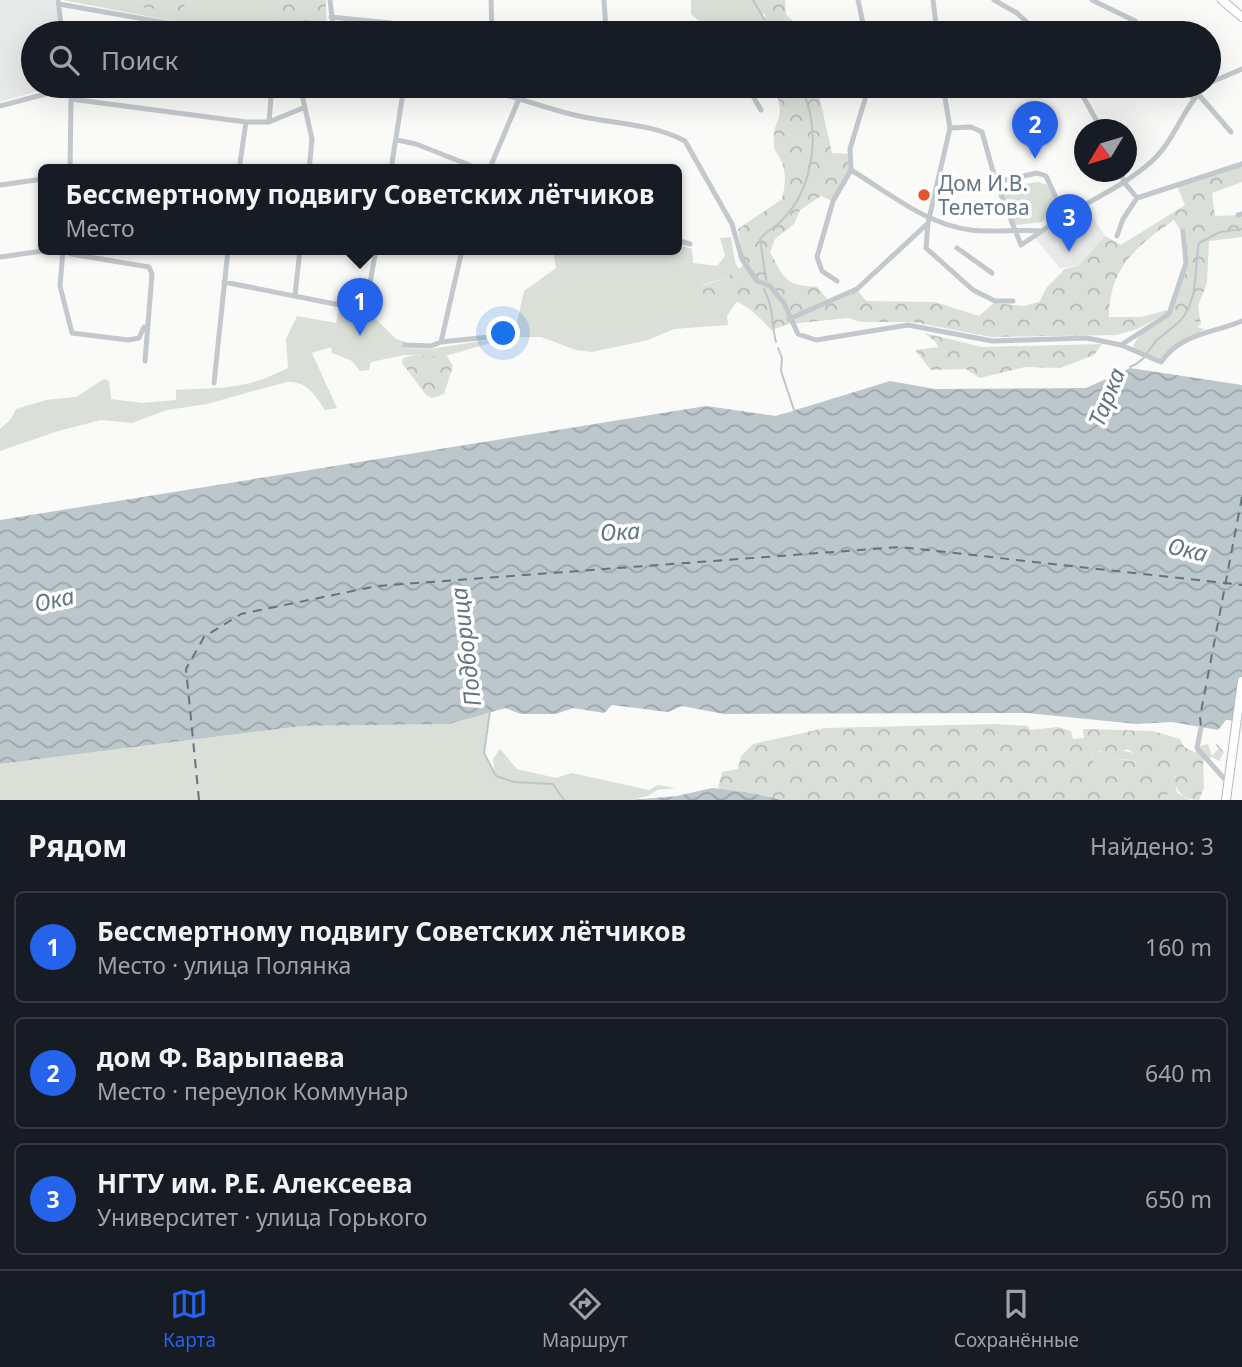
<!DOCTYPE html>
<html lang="ru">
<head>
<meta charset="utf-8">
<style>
	:root { --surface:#171b24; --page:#242831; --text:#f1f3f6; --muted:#9ea1a6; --line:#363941; --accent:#2563eb }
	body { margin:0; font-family:"Noto Sans",sans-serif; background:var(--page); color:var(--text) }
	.compass { position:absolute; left:1074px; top:119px; width:63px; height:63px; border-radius:50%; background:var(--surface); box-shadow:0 7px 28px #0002; rotate:232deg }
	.you { position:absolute; left:504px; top:334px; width:24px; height:24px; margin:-18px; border:5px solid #fff; border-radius:50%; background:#1a73e8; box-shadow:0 0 0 10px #1a73e833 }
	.badge { display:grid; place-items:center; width:46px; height:46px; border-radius:50%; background:var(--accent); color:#fff; font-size:23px; font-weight:700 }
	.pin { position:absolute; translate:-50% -58px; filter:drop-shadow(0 2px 4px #0008) }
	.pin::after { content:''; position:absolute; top:37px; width:24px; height:21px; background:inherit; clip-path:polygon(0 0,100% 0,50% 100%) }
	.popup { position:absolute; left:38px; top:164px; width:644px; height:91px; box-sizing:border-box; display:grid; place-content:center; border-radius:10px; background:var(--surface); filter:drop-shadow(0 2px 5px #0005); font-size:23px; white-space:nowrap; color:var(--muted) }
	.popup b { font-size:26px; color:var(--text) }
	.popup::after { content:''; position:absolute; left:50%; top:100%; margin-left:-14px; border:14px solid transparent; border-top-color:var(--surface) }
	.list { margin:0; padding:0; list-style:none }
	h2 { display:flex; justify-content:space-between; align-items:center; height:91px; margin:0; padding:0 28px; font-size:30px }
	h2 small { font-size:23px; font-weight:400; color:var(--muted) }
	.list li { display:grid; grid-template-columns:46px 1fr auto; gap:21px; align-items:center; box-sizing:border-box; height:112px; margin:0 14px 14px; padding:0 14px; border:2px solid var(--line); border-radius:10px }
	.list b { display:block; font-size:26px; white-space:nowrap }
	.list p { margin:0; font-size:23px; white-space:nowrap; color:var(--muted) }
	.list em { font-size:23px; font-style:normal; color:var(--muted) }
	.icon { flex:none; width:38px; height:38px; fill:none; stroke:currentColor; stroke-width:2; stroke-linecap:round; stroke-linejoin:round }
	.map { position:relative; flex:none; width:1242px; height:800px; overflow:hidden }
	.search { position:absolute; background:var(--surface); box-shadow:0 7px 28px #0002; left:21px; right:21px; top:21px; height:77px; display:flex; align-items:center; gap:18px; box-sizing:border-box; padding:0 24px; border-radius:38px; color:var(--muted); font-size:26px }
	.sheet { height:469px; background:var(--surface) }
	nav { display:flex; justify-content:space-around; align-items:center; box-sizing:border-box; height:98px; border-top:2px solid var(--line); background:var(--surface); font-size:19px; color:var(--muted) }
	nav a { display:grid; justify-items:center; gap:4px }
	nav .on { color:var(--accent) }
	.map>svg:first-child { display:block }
</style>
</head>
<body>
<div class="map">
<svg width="1242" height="800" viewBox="0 0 1242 800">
	<defs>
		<pattern id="forest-crowns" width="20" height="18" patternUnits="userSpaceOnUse" patternTransform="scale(1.75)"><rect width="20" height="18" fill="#dadfd7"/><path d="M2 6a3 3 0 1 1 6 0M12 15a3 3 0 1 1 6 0" fill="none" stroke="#b4b9b4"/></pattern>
		<pattern id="water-waves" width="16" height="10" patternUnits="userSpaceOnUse" patternTransform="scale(1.75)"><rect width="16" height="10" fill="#bbc7cb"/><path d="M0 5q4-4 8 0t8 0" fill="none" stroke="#9ca6aa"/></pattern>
	</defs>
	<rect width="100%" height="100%" fill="#fafaf8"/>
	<path fill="#e8e9e9" d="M0,0H55L60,33H33V86H55L0,102Z
		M1087,208L1105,236L1078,266L1060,268L1035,238Z"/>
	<path fill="#dadfd7" d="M63,0H326L327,33H235Z
		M691,0H775L763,15L764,33H712L691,14Z
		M1038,182L1047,185L1057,203L1042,222L1015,225L1003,199L1004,187Z
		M731,237L735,262L739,269L732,276L702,285L705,296L720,294L737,301L727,316L728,325L674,329L648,340L592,352L576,350L541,337H511L442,357L404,355L371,362L369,370L360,371L352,361L332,353L331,347L312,353L337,408L325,410C315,395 306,380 286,382L207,404L167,410L132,423L101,420L58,431L0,451V429L11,419L16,409L46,400L76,397L104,379L109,381L111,399L142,403L176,400V390C225,387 242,391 288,368L286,339L297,316L336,323L339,308L372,315L396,339L406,342L405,348L430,349L514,336L524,291L556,268L553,250H677V244L692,249L693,263L717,266L725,256L720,238Z
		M1172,312L1201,324L1197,327L1205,329L1165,353L1160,359L1135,352L1133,346L1141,332Z
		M490,713L484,753L495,774L493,759L500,749L517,769L556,778L572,773L649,790L658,785L676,788L657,790L648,796L631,800H0V764L302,726L450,724C465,721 475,714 490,713Z
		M1096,749L1100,752C1133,748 1141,754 1167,775L1179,765L1185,766L1174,778L1177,793L1190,800H1169C1144,760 1144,761 1100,757L1099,773L1095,780L1092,750Z"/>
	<path fill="url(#forest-crowns)" d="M106,0H186L183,12L107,3Z
		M262,0H326L325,18L318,29L273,22L278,10Z
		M775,0H785L786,15L807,33H764L765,7Z
		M773,86H817L832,153L849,154L850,170L832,201L821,196L800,210L794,224L775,239L770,252C785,280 785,285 817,287L831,303L858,291L866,301L935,302L979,316L994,303L1024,306L1039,302L1047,287L1065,269L1078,266L1105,236L1121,245L1185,205L1177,186L1242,166V182L1212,193L1215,216L1242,215V237L1209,241L1207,283L1198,306L1201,324L1172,312L1188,263L1186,231H1181L1174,220C1136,246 1109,269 1109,317H1141L1168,310L1166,314L1137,329L1116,335L991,337L913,322H861L848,318L789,324L771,330C754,310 733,293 705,296L698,287C716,281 731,279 744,264L738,229L782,199C785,185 787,174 781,160C778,154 774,151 774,145C772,114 789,122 773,86Z
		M924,333L982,347L1102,344L1094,355L1060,368L1025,367L980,378L966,369L931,370L915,350L938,347L936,342Z
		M412,356H447L453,366L444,394L432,398L426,395L402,363L403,358Z
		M996,724L1028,726L1030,730L1058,727L1071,731L1073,739L1084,738L1083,729L1153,731L1180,739L1184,747L1194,752L1200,750L1199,746L1208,744L1212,756L1218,749L1215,742L1224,752L1219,761L1212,757L1203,761L1204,788L1199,800C1184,800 1178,793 1173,780L1184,766L1179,765L1174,772L1167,775C1153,763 1140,757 1127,749L1117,754L1092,750L1095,778L1099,773L1100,757C1133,761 1142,759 1168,785L1169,792L1166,795L1169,800H781C761,793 739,797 718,788L722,772L738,769L741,756L753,744L825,728Z"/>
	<path fill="url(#water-waves)" d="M1130,368L1242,385V721L1226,720L1218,730L1172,722L1137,724L1027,713L724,714L682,706L668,712L612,705L604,713L573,708L556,714H521L505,708L450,724L302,726L0,764V520L706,406L776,416L890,381L935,389L1086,388Z
		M712,788C730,790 766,795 781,800H631L677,796Z"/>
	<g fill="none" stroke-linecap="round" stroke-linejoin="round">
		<path stroke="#bbc7cb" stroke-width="2" d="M753,0L772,33
			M766,280L760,239C766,231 775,228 781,221C815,188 822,127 800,86
			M764,289C775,312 770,319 776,342
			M778,348L782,358L781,371L794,410
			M1130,367C1145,361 1146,353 1156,341C1165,332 1177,326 1184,316C1199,293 1194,267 1199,243L1220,232L1242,229
			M490,711L484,753L496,776L514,782L553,784L564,800"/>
		<path stroke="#60757c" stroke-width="2" stroke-dasharray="9 7" stroke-linecap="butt" d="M1201,726L1200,717L1242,497
			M199,800L186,669L204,637L241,614L377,586L900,547L1242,585"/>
		<defs>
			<path id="secondary" d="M1222,0L1242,17
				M1226,800L1242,681"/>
		</defs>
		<use href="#secondary" stroke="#b3babf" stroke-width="10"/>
		<path stroke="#c3c8cc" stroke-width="5" d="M58,0L62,33
			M330,0L334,33
			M491,0L492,33
			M604,0L606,31
			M858,0L865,33
			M933,0L937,33
			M994,0L1017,13L1038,33
			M1092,0L1135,21L1148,33
			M59,4L224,33
			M331,17L488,33
			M597,33L644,28L662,33
			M1209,83L1242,69
			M68,86L71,99L70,170
			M300,86L312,139L309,170
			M465,86C501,91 535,105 570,114C608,124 649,122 685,141L732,224L742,259L757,281L770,286L784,303L798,334L816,340L908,325L992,341L1087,338L1121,345L1161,362C1181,333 1214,333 1242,321
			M747,86L761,110
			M943,86L950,128L928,223L926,248L973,290L995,301H1013
			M1077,86L1102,130
			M1182,86L1194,99
			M1198,94L1231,132
			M71,99L246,122H269L272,86
			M0,106L68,88
			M269,122L303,108
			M950,128L971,127L982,132L996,182L1021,245L1042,231
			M397,140L416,144L482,170
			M239,170L246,122
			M391,170L404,86
			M489,170L519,99
			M851,170C889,193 927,225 971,230C995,233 1019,229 1042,231C1077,205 1119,191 1152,161C1175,140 1183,107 1206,86
			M1121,172L1124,182L1137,198
			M996,182L1037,173L1046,176L1064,215
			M0,185L43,179
			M1238,215L1242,214
			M1117,236L1123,219L1137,198L1242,164
			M677,240L690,244
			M957,248L992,273
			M63,250L60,286L72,333L128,340L139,338L144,327
			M65,250L71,254L149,267L152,274L145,361
			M0,257L50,250
			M837,281L822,271L817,257L833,201L851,170L850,149L869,86
			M224,282L365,310L376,250
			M295,295L300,250
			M789,319L857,289L926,225
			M441,342L462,250
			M405,345L431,346L441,342L516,334
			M1121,345L1169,314L1186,263L1183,231
			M214,383L228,250
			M1201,728L1197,748L1228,783"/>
		<use href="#secondary" stroke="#fff" stroke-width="8"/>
	</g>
	<circle fill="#e4572e" stroke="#fff" stroke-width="2.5" cx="924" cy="195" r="7"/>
	<g text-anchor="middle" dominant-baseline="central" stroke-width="7" stroke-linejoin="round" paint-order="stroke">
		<g font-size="21" fill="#657683" stroke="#fff" text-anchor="start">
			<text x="938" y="183">Дом И.В.<tspan x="938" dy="24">Телетова</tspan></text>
		</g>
		<g font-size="23" font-style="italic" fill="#60757c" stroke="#fff">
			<text transform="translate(1106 397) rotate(-68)">Тарка</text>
			<text transform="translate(620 531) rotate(-3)">Ока</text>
			<text transform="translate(1188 549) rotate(13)">Ока</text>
			<text transform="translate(54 599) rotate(-13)">Ока</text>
			<text transform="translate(465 647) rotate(-97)">Подборица</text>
		</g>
	</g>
</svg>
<svg class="compass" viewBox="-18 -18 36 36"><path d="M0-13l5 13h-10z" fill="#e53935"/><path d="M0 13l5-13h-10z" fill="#9ea1a6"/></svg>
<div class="you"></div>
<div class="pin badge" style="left:360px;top:336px">1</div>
<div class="popup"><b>Бессмертному подвигу Советских лётчиков</b>Место</div>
<div class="pin badge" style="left:1035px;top:159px">2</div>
<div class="pin badge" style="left:1069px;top:252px">3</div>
<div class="search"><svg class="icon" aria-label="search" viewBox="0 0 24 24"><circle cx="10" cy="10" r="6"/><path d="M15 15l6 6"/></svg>Поиск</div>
</div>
<section class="sheet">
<h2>Рядом<small>Найдено: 3</small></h2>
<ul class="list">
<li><span class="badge">1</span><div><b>Бессмертному подвигу Советских лётчиков</b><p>Место · улица Полянка</p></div><em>160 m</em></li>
<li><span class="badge">2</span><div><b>дом Ф. Варыпаева</b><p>Место · переулок Коммунар</p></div><em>640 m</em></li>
<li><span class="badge">3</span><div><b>НГТУ им. Р.Е. Алексеева</b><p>Университет · улица Горького</p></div><em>650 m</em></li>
</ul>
</section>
<nav>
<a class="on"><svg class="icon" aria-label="map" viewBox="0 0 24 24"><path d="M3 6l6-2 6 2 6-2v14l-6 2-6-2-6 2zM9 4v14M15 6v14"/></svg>Карта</a>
<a><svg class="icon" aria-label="directions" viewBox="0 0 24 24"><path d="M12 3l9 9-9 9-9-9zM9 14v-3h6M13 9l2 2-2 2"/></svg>Маршрут</a>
<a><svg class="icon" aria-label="saved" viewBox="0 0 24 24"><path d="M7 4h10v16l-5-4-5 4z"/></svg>Сохранённые</a>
</nav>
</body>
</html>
